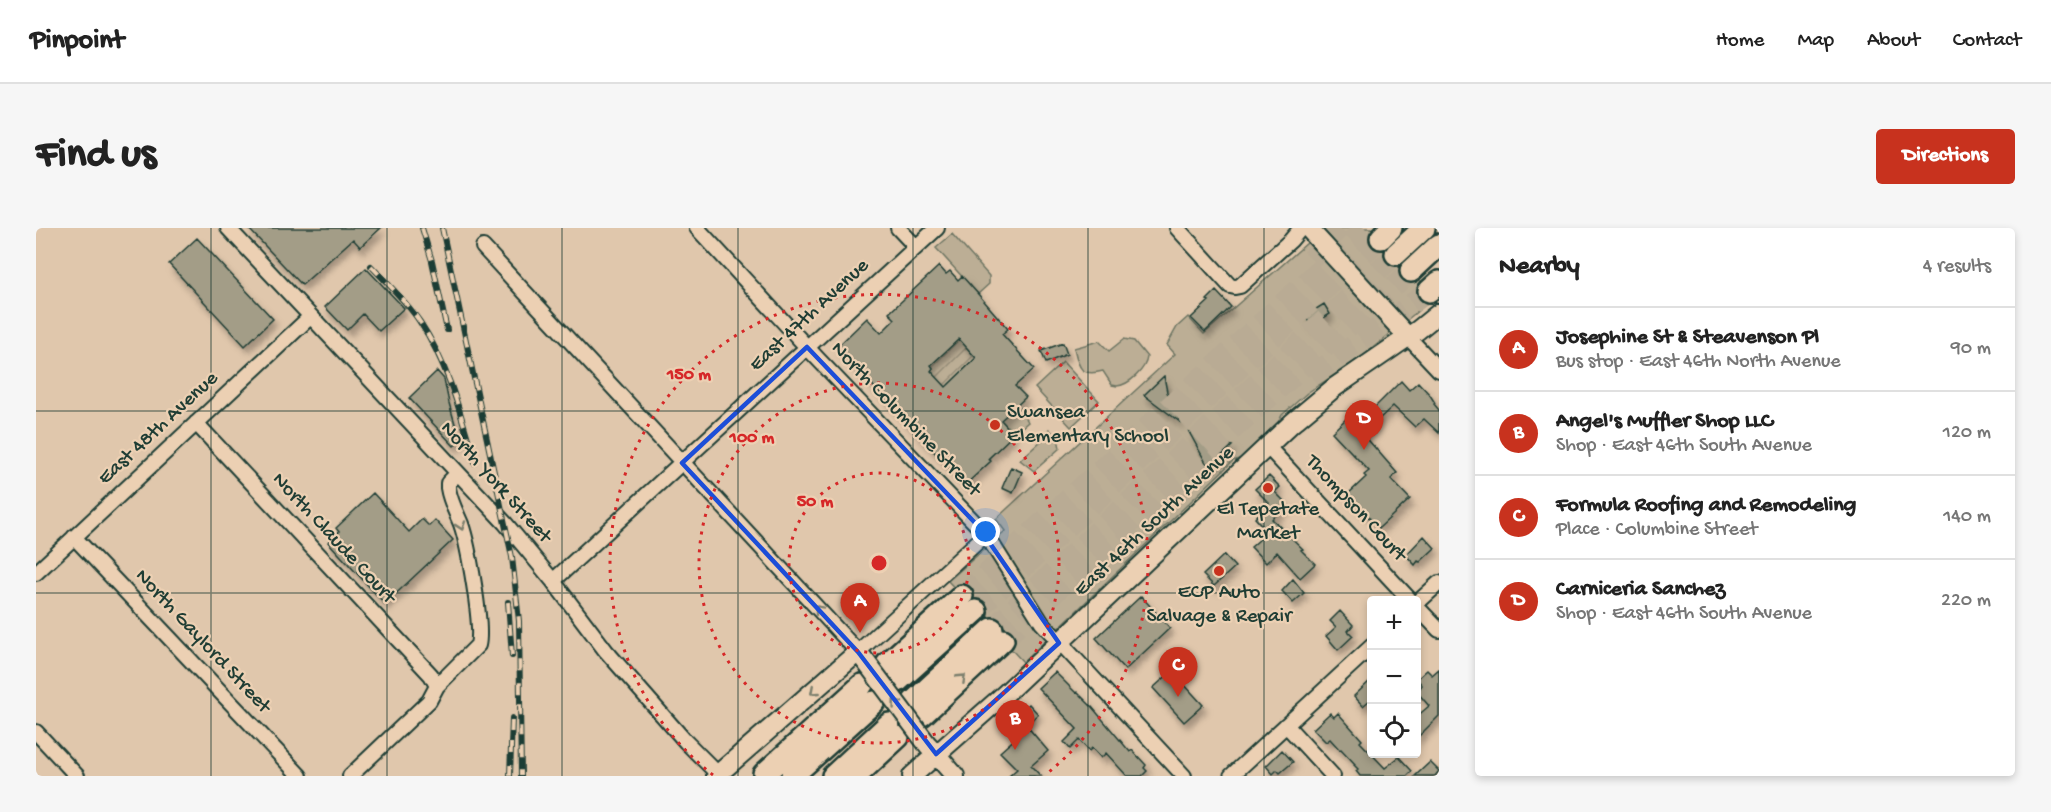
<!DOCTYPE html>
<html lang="en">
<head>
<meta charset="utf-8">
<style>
	:root { --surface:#fff; --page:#f6f6f6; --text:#222; --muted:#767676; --line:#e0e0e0; --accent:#c8321e }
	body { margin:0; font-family:"Gochi Hand",sans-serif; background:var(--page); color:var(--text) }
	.controls { position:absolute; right:18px; bottom:18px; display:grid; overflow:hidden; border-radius:6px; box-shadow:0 3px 9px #0003 }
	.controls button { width:54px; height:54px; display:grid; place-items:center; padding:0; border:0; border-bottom:2px solid var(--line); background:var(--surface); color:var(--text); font:30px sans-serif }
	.you { position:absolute; left:950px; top:304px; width:21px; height:21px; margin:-15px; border:4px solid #fff; border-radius:50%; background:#1a73e8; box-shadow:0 0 0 9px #1a73e833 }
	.badge { display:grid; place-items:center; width:39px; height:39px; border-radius:50%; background:var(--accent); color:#fff; font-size:20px; font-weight:700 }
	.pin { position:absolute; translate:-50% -50px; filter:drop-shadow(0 2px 3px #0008) }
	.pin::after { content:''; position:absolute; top:32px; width:21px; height:18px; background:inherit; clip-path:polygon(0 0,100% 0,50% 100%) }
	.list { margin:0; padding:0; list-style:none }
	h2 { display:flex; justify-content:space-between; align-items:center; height:78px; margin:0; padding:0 24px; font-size:26px }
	h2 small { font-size:20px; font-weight:400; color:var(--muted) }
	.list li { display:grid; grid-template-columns:39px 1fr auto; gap:18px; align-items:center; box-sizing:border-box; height:84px; padding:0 24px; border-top:2px solid var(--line) }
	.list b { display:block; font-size:22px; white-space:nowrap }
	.list p { margin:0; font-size:20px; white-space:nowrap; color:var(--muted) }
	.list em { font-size:20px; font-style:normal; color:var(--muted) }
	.icon { flex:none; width:33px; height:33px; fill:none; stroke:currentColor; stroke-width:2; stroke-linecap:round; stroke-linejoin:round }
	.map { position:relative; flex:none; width:1403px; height:548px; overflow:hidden; border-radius:6px }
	header { display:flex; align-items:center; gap:36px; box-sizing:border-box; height:84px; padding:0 30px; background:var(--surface); border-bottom:2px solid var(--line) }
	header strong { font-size:28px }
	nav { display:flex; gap:33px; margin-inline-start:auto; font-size:21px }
	.intro { display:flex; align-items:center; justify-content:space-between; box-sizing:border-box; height:144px; padding:0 36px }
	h1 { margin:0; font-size:42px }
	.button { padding:15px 27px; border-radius:6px; background:var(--accent); color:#fff; font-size:21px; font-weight:700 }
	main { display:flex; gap:36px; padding:0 36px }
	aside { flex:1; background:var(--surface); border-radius:6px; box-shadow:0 3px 9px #0003 }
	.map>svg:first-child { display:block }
</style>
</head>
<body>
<header>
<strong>Pinpoint</strong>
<nav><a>Home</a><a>Map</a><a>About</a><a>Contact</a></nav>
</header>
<div class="intro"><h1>Find us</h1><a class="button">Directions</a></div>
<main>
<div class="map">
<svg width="1403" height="548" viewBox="0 0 1403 548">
	<defs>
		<pattern id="garden-furrows" width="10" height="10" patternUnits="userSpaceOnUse" patternTransform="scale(1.5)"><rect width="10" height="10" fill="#bcae95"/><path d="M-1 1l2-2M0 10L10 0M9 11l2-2" fill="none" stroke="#988f7a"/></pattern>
		<filter id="shadow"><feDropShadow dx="3.5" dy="6" stdDeviation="3" flood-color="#0004"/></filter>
	</defs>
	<rect width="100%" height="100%" fill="#e0c7ac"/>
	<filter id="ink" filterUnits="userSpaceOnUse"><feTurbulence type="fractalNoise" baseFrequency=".0167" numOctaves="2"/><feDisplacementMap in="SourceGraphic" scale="12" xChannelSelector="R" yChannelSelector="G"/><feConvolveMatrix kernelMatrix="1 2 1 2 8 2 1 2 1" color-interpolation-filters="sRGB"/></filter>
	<g filter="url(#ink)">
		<path fill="#bcae95" stroke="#6e7664" stroke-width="1.5" d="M1288,0H1336L1399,69L1328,127L1271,165L1246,187L1240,199L1209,229L1197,233L987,434L912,353L969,303L960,291L1139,126L1131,117L1141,99L1152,89L1168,106Z
			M916,6L953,48V56L942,66L900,20Z
			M1088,111L1098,113L1111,129C1110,141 1093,157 1081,158L1076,157L1067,143C1044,149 1043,140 1038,120L1063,113L1073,123Z
			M1027,134L1063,173L1035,199L999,160Z
			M985,180L992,194L978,206L963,190Z
			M1013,201L1022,210L1024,220L998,243L984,232L1005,213Z"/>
		<path fill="url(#garden-furrows)" stroke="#6e7664" stroke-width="1.5" d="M923,111L940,130L913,156V163L895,143L897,140L895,137Z"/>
		<path fill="#a39d87" stroke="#1f3d34" stroke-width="1.5" fill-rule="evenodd" filter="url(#shadow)" d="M212,0H345L324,19L317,11L266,57Z
			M161,10L237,91L209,118L133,36Z
			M903,38L910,46L914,43L922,52L926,48L942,66L972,101L966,106L998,141L979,158L990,169L965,192L978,206L952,231L955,233L929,257L801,119L831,90L845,105L859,91L853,85ZM923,111L940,130L910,159L895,143L897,140L895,137Z
			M330,40L368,80L343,103L327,86L311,102L289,79Z
			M1180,63L1195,79L1169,104L1155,90L1173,73L1171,72Z
			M1288,76L1294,86L1275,98L1269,88Z
			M1027,115L1031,126L1010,135L1005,123Z
			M401,143L408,151L413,175L424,213L418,218L373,170Z
			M1128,148L1131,164L1144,194L1108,167Z
			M1365,153L1373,162L1382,154L1394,167L1399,175L1398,176L1403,182V205L1388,191L1379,199L1357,178L1327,206L1361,245L1355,251L1374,271L1343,300L1311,267L1330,249L1328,247L1333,243L1296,204L1312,189L1320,198Z
			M1153,204L1173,212L1196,218L1173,240Z
			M975,239L986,244L977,265L966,260Z
			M1233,248L1244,259L1239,264L1251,276L1236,291L1267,321L1265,322L1279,336L1264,350L1241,324L1230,335L1215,319L1232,304L1219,290L1233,275L1219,261Z
			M337,265L373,304L386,291L393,298L399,292L417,312L349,376L292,314L303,304L300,300Z
			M1388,308L1399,320L1384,334L1382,333L1379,337L1370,327Z
			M1188,327L1199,339L1178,358L1167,347Z
			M1257,351L1268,365L1257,375L1246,363Z
			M1105,368L1134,400L1089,442L1060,410Z
			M1304,383L1317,397L1312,403L1317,408L1302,422L1290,408L1300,399L1294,393Z
			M1403,441V488L1380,511V489L1393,478L1381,464L1386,457L1381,451L1391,442L1396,447Z
			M1136,443L1167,477L1148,494L1117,460Z
			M1019,444L1040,465L1041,464L1056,479L1094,524L1096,522L1110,537L1108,540L1111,543L1106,548H1091L1070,525L1065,530L1056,520L1053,523L1043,512L1034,521L1028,514L1041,501L1002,460Z
			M1335,452V471L1327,478L1318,468Z
			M993,476L1002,486L990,497L1012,523L995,538L1005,548H973L981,541L964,524L983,507L972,495Z
			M1294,485L1298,489L1302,485L1326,512L1324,514L1349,540L1363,529L1376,543L1371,548H1324L1320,543L1322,541L1318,537L1319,536L1305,521L1304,522L1294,511L1290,514L1277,501Z
			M1246,522L1257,534L1244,545L1241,542L1237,546L1230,538Z
			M1394,534L1403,543L1399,548H1379Z"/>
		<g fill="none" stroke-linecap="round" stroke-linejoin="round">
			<path stroke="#b9ab94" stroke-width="21" stroke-dasharray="21 10" stroke-linecap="butt" d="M1275,31L1304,0
				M1275,148L1393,63
				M926,368L1329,0
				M940,383L1345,10
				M956,401L1360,26
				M967,412L1184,213L1375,43"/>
			<defs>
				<path id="minor" d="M192,0L469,295L517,353L570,423L650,514L682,546
					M661,0L781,130L942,298L958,319L1006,395L1148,548
					M862,0L880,19
					M1141,0L1194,58L1199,59L1204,58L1255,12L1265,0
					M447,19L822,424L949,307
					M1372,109L1403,142
					M160,195L395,447L401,458
					M1231,218L1375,373
					M38,309L264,548
					M0,345L274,89
					M517,353L901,0
					M1380,376L1403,355
					M1380,378L1403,402
					M1250,497L1297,548
					M0,504L41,548
					M314,548L393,473L401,458L442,417C447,397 432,316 425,296C420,284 414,273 412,260V255L421,246
					M1195,548L1336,418"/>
				<path id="major" d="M1272,0L1372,109
					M892,517L919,548
					M680,548L822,424L830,434
					M876,548L969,466L1256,195L1299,159L1382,102L1403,85"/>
				<path id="highway" d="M1345,10L1355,0
					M1360,26L1388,0
					M1375,43L1403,17
					M1393,63L1403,54
					M851,436L926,368
					M862,453L940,383
					M877,474L956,401
					M886,487L967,412
					M728,546L826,457
					M756,548L838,474
					M797,548L853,496
					M820,548L862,509"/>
			</defs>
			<use href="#minor" stroke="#1f3d34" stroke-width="18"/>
			<use href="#major" stroke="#1f3d34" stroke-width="22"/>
			<use href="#highway" stroke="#1f3d34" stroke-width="26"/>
			<use href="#minor" stroke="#ecd0b3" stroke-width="14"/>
			<use href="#major" stroke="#ecd0b3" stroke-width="18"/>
			<use href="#highway" stroke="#ecd0b3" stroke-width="21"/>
			<defs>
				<path id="rail" d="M386,0L396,33L411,102
					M406,0L476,329L483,393L485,548
					M335,38C352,56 370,73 384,94C412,136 425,187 439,235
					M472,374L476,428
					M474,548L476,490"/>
			</defs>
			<use href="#rail" stroke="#1f3d34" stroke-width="6"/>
			<use href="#rail" stroke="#ecd0b3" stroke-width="4" stroke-dasharray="11" stroke-linecap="butt"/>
			<defs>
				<path id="major-bridge" d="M830,434L891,516"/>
			</defs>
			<use href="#major-bridge" stroke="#1f3d34" stroke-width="22" stroke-linecap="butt"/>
			<use href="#major-bridge" stroke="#ecd0b3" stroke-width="18"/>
		</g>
		<defs><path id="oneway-chevron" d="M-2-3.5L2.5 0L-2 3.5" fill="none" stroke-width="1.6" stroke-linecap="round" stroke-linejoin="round" transform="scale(1.5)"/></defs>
		<g stroke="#7b7f6d">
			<use href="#oneway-chevron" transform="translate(425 298) rotate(71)"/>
			<use href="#oneway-chevron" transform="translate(782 381) rotate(-133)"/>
			<use href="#oneway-chevron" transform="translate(926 450) rotate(-43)"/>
			<use href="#oneway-chevron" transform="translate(778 463) rotate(139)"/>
			<use href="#oneway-chevron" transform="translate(860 475) rotate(-127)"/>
		</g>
	</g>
	<path fill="none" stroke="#1d4ed8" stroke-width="4.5" stroke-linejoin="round" d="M771,119L942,298L1023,415L900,526L822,424L646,235Z"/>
	<path fill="none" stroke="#1f3d34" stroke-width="1.5" stroke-opacity="0.55" d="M175,0V548M351,0V548M526,0V548M702,0V548M877,0V548M1052,0V548M1228,0V548M0,183H1403M0,365H1403"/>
	<g fill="none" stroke="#d62828" stroke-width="3" stroke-dasharray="3 6">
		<circle cx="843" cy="335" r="90"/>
		<circle cx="843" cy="335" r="180"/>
		<path d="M677 547A269 269 0 1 1 1009 547"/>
	</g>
	<g fill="#c8321e" stroke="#ecd0b3" stroke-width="2">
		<circle cx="959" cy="197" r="6"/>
		<circle cx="1232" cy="260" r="6"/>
		<circle cx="1183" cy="343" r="6"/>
	</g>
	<g text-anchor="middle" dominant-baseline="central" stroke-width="4.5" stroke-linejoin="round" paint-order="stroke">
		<g font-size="21" fill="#1f3d34" stroke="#ecd0b3">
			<text transform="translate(774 88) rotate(-43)">East 47th Avenue</text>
			<text transform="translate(869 192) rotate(46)">North Columbine Street</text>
			<text transform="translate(123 201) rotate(-43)">East 48th Avenue</text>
			<text transform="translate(459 255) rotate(48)">North York Street</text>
			<text transform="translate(1319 281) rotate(47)">Thompson Court</text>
			<text transform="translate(1119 294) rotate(-43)">East 46th South Avenue</text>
			<text transform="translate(297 311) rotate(47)">North Claude Court</text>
			<text transform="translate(166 414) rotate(47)">North Gaylord Street</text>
		</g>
		<g font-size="21" fill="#1f3d34" stroke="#ecd0b3">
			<text x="971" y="185" text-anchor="start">Swansea<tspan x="971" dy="24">Elementary School</tspan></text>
			<text x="1232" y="282">El Tepetate<tspan x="1232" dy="24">Market</tspan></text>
			<text x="1183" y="365">ECP Auto<tspan x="1183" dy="24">Salvage &amp; Repair</tspan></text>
		</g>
	</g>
	<circle cx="843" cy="335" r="9" fill="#d62828" stroke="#ecd0b3" stroke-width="3"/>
	<g font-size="18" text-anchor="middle" font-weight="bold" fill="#d62828" stroke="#ecd0b3" stroke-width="4.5" stroke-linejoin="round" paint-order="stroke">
		<text x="653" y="151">150 m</text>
		<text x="716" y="214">100 m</text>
		<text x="779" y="278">50 m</text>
	</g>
</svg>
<div class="controls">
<button>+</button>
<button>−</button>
<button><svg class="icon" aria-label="locate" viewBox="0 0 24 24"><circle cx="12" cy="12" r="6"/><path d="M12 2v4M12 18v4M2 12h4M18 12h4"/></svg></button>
</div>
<div class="you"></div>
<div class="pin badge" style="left:824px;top:405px">A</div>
<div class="pin badge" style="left:979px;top:522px">B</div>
<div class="pin badge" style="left:1142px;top:469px">C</div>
<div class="pin badge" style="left:1328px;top:222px">D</div>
</div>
<aside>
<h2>Nearby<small>4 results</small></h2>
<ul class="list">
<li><span class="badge">A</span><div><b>Josephine St &amp; Steavenson Pl</b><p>Bus stop · East 46th North Avenue</p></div><em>90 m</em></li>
<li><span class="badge">B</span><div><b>Angel's Muffler Shop LLC</b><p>Shop · East 46th South Avenue</p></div><em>120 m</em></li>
<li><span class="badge">C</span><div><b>Formula Roofing and Remodeling</b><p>Place · Columbine Street</p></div><em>140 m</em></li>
<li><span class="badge">D</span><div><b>Carniceria Sanchez</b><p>Shop · East 46th South Avenue</p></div><em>220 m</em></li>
</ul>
</aside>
</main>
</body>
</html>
